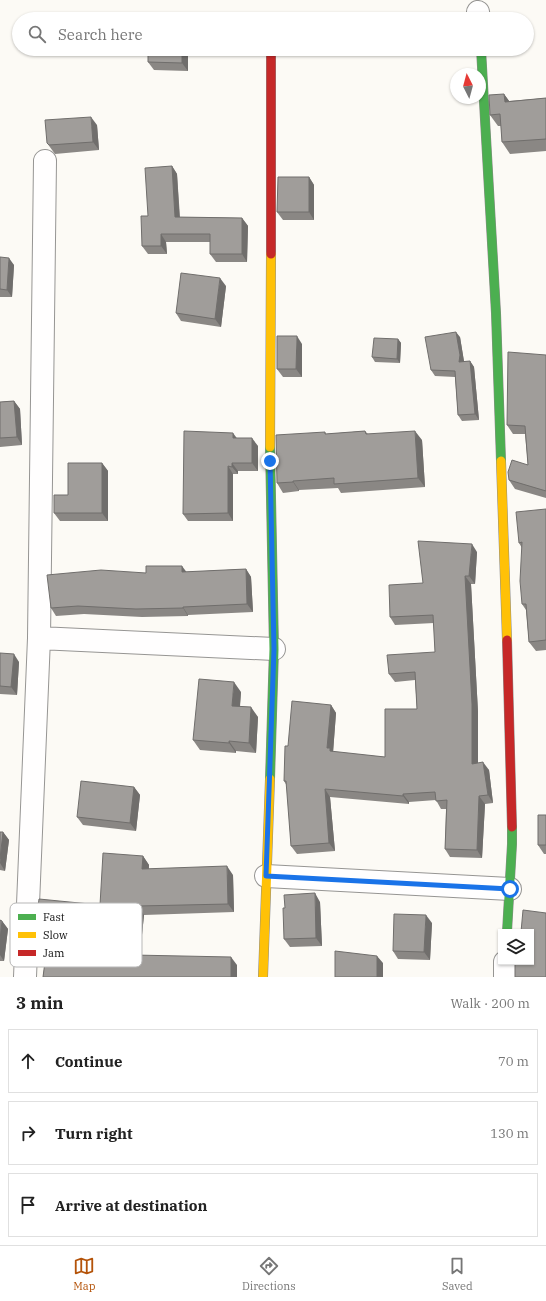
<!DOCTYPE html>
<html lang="en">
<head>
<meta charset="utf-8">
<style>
	:root { --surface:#fff; --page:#f6f6f6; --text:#222; --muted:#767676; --line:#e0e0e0; --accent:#b45309 }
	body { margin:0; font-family:"IBM Plex Serif",serif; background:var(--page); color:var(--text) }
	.controls { position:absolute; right:12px; bottom:12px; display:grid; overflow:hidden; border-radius:0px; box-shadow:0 1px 3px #0004 }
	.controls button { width:36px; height:36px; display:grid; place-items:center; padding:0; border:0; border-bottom:1px solid var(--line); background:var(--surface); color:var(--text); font:20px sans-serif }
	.compass { position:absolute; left:450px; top:68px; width:36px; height:36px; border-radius:50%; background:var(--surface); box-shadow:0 1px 3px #0004; rotate:354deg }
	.stop { position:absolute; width:12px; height:12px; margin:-9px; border:3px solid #1a73e8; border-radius:50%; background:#fff }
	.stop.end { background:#1a73e8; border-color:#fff; box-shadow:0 1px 4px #0008 }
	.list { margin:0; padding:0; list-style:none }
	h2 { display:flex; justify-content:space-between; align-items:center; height:52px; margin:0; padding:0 16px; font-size:17px }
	h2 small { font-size:13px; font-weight:400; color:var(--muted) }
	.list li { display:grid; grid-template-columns:26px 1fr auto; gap:12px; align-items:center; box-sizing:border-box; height:64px; margin:0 8px 8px; padding:0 8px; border:1px solid var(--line); border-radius:0px }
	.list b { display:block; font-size:15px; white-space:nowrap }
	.list em { font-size:13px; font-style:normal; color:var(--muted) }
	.icon { flex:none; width:22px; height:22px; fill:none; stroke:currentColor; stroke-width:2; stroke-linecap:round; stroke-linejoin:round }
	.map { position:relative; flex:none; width:546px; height:977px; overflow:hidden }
	.search { position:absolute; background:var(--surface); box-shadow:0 1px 3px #0004; left:12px; right:12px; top:12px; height:44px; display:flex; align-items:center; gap:10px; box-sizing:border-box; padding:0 14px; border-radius:22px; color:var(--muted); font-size:15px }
	.sheet { height:268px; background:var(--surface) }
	nav { display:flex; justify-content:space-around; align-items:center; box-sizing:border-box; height:56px; border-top:1px solid var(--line); background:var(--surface); font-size:11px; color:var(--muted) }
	nav a { display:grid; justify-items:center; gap:2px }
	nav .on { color:var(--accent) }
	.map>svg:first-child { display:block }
</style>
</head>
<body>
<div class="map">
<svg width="546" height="977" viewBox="0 0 546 977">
	<rect width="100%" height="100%" fill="#fcfaf5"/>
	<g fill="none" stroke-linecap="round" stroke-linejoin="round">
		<defs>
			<path id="street" d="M478,12L479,19
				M39,638L274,649
				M266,876L510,889
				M25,977L39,638L45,161
				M505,977V962"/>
			<path id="fast" d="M481,49L496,313L501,461
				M270,779L274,649L270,447
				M507,932L512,844V827"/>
			<path id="slow" d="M270,447L271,254
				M501,461L507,640
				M263,977L270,779"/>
			<path id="jam" d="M271,254V49
				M507,640L512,827"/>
		</defs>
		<use href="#street" stroke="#969593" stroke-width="24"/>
		<use href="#fast" stroke="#8c8b89" stroke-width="10"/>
		<use href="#slow" stroke="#8c8b89" stroke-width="10"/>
		<use href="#jam" stroke="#8c8b89" stroke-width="10"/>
		<use href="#street" stroke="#fffefe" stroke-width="22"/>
		<use href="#fast" stroke="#4caf50" stroke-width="9"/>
		<use href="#slow" stroke="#ffc107" stroke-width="9"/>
		<use href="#jam" stroke="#c62828" stroke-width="9"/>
	</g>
	<path fill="#8a8784" d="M188,49V71L154,70L148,62Z
		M504,94L509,101L546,98V151L510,154L502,142L501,126H498L490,115Z
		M97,125L99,150L55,154L47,143Z
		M172,166L177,174L180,217L242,218L248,226L247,262H216L210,254V242H166L167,254H148L142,246L148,216Z
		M309,177L314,185V220H283L277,212Z
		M0,257L14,265L12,297H0Z
		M226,286L221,327L181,321L176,313Z
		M460,337L464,362L470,361L474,367L479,420L462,421L458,415L455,377L435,376L431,370Z
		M398,339L401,343L400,363L375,362L372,357Z
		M302,344V377H283L277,369Z
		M546,355V498L515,489L509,480L528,465L525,434H513L507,425Z
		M14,401L20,409L22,445L0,447V402Z
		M365,431L368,434L422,440L425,487L341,493L338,488L299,490V491L283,493L277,483L325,432L326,434Z
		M237,438L258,446V471H238V474H233V521H188L183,514Z
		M102,463L108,471V521H60L54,513L68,495Z
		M546,509V650L536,651L529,642L526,610L522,604V548L519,543Z
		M477,552L475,584H471L478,712V763L489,770L493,803L485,804L482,858L450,857L445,849L446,809H441L436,800L409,802V804L330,797L335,851L297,854L291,846L287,786L284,781L288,746L331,705L336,713L333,752L385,757L417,709L415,680L395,682L389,674L435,652L434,623L395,625L390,617L423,583Z
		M246,569L251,577L253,612L188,615V616L142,617L84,614L56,616L51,608L146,573L186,572Z
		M0,653L19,662L17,695L0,694Z
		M241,692L240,707L258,717L256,753L236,751V753L200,750L193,740Z
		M134,787L140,795L136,831L83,825L77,817Z
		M546,815V854H544L538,845Z
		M0,832H3L9,840L5,871L0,870Z
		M143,856L149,865V869L233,875L234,912L144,915L140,955L237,965L43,977L49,932H42L36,923L100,905Z
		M320,902L322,946L290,947L284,939Z
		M0,920L2,921L8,929L4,961H0Z
		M432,923L430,960L398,959L393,951Z"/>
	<path fill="#706e6c" d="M182,49H188V71L182,63Z
		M504,94L512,105L505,102Z
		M91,117L97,125L99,150L93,142Z
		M172,166L177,174L180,225L175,217Z
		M309,177L314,185V220L309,212Z
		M242,218L248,226L247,262L242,254Z
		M161,234L166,242L167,254L161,246Z
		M9,258L14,265L12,297L7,290Z
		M220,278L226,286L221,327L215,319Z
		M456,332L460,337L464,361L463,368L459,362Z
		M297,336L302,344V377L296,369Z
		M398,339L401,343L400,363L397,359Z
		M470,361L474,367L479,420L475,414Z
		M14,401L20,409L22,445L17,437Z
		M415,431L422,440L425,487L418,478Z
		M233,433L239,441L233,438Z
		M252,438L258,446V471L252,463Z
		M102,463L108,471V521L102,513Z
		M232,463L238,471V474L232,467Z
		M228,466L233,474V521L228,513Z
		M293,481L299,490V491L293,482Z
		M472,544L477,552L475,584L469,576Z
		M182,566L188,574L182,572Z
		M246,569L251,577L253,612L247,604Z
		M465,576L471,584L478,712V772L472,764Z
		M183,607L188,615V616L183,608Z
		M14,654L19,662L17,695L11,687Z
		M234,682L241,692L239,716L232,706Z
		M331,705L336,713L333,753L335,759L327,748Z
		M251,707L258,717L256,753L249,743Z
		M229,741L236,751V753L229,743Z
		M483,762L489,770L493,803L488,795Z
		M134,787L140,795L136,831L130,823Z
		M325,789L330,797L335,851L329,843Z
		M403,794L409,802V804L403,796Z
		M479,796L485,804L482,858L477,850Z
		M3,832L9,840L5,871L0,863Z
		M143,856L149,865L148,878L142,869Z
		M227,866L233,875L234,912L228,904Z
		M315,893L320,902L322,946L316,938Z
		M138,906L144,915L139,964L133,955Z
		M426,915L432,923L430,960L424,952Z
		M2,921L8,929L4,961L0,955V940Z
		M377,956L383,963V977H377Z
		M231,957L237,965V977H231Z"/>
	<path fill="#a09d9a" stroke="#706e6c" d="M149,18L172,19H149Z
		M148,49H182V63L148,62Z
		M504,94L505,102L546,98V139L502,142L500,114L490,115L489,95Z
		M91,117L93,142L49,145L47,143L45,120Z
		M172,166L175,217L242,218V254H210V234H161V246H142L141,216H148L145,168Z
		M278,177H309V212H277Z
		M0,257L9,258L7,290L0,289Z
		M181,273L220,278L215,319L176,313Z
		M456,332L460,355L459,362L470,361L475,414L458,415L455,371L431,370L425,337Z
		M277,336H297L296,369H277Z
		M374,338L398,339L397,359L372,357Z
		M508,352L546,355V491L509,480L508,472L512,460L528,465L525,426L507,425Z
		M14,401L17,437L0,438V402Z
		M184,431L233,433V438H252V463H232V467L228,466V513L183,514Z
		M365,431L366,434L415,431L418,478L334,484V478L293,481V482L277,483L276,435L325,432V434Z
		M68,463H102V513H54V495H68Z
		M546,509V640L529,642L526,604H522L520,581L522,542L519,543L516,512Z
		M418,541L472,544L469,576H465L472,704V764L483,762L488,795L479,796L477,850L445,849L447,800L436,801L435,792L403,794V796L325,789L329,843L291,846L286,781H284L285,746H288L292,701L331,705L327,748H330V751L385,757V709H417L415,672L389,674L387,655L435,652L433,615L390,617L389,585L423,583Z
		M146,566H182V572L246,569L247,604L183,607V608L136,609L78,606L51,608L47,575L101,570L146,573Z
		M0,653L14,654L11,687L0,686Z
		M199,679L234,682L232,706L251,707L249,743L229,741V743L193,740Z
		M81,781L134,787L130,823L77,817Z
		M538,815H546V845H538Z
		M0,832H3L0,859Z
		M103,853L143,856L142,869L227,866L228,904L138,906L133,955L231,957V977H43L50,924L36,923L39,899L100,905Z
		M315,893L316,938L284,939L283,908H285L284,895Z
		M523,910L546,913V977H515V962H531V932H521Z
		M394,914L426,915L424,952L393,951Z
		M0,920L2,921L0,940Z
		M335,951L377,956V977H335Z"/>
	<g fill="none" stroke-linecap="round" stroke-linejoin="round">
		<path stroke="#1a73e8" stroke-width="5" d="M270,461L274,649L266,876L510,889"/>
	</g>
	<rect x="10" y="903" width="132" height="64" rx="6" fill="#fff" stroke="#b7b7b7" stroke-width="1"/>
	<rect x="18" y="914" width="18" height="6" fill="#4caf50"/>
	<rect x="18" y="932" width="18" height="6" fill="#ffc107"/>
	<rect x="18" y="950" width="18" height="6" fill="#c62828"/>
	<g font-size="11" fill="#0f0f0f">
		<text x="43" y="921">Fast</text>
		<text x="43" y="939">Slow</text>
		<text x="43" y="957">Jam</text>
	</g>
</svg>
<div class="controls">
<button><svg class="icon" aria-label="layers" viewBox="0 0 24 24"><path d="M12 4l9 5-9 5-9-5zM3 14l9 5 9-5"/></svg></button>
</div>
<svg class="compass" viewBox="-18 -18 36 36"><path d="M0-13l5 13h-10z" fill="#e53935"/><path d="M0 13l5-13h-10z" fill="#767676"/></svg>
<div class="stop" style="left:510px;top:889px"></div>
<div class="stop end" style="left:270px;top:461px"></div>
<div class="search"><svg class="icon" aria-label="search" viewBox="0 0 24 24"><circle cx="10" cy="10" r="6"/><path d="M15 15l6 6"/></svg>Search here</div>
</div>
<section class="sheet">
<h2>3 min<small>Walk · 200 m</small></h2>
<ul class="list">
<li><svg class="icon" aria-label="ahead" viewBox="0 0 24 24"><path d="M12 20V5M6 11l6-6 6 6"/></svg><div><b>Continue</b></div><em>70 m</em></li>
<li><svg class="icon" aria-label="right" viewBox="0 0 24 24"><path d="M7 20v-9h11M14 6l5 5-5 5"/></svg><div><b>Turn right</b></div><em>130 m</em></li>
<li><svg class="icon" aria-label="arrive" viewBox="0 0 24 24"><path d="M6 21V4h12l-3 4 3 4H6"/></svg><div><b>Arrive at destination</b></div></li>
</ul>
</section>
<nav>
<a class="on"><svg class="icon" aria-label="map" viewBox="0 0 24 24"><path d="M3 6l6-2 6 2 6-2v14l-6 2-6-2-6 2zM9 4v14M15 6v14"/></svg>Map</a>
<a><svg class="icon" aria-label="directions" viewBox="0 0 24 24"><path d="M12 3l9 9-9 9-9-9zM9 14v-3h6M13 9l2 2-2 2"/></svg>Directions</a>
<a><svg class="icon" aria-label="saved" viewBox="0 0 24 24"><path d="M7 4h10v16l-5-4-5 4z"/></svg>Saved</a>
</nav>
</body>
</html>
